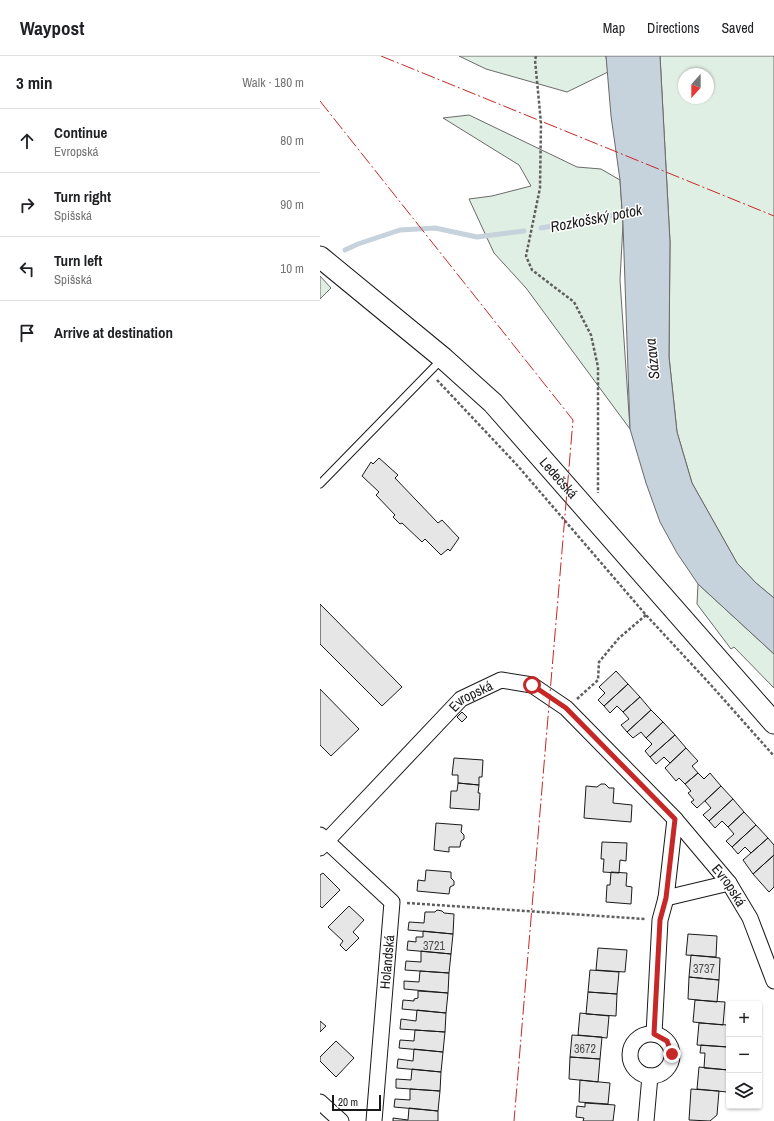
<!DOCTYPE html>
<html lang="en">
<head>
<meta charset="utf-8">
<style>
	:root { --surface:#fff; --page:#f2f2f2; --text:#202124; --muted:#757577; --line:#e0e0e0 }
	body { margin:0; font-family:"Archivo Narrow",sans-serif; background:var(--page); color:var(--text) }
	.controls { position:absolute; right:12px; bottom:12px; display:grid; overflow:hidden; border-radius:4px; box-shadow:0 1px 3px #0004 }
	.controls button { width:36px; height:36px; display:grid; place-items:center; padding:0; border:0; border-bottom:1px solid var(--line); background:var(--surface); color:var(--text); font:20px sans-serif }
	.compass { position:absolute; left:358px; top:12px; width:36px; height:36px; border-radius:50%; background:var(--surface); box-shadow:0 1px 3px #0004; rotate:201deg }
	.scale { position:absolute; left:12px; bottom:10px; width:49px; box-sizing:border-box; padding-left:4px; border:2px solid #1a1a1a; border-top:0; font-size:11px; line-height:14px; white-space:nowrap; color:#1a1a1a; -webkit-text-stroke:3px #fff; paint-order:stroke }
	.stop { position:absolute; width:12px; height:12px; margin:-9px; border:3px solid #c62828; border-radius:50%; background:#fff }
	.stop.end { background:#c62828; border-color:#fff; box-shadow:0 1px 4px #0008 }
	.list { margin:0; padding:0; list-style:none }
	h2 { display:flex; justify-content:space-between; align-items:center; height:52px; margin:0; padding:0 16px; font-size:17px }
	h2 small { font-size:13px; font-weight:400; color:var(--muted) }
	.list li { display:grid; grid-template-columns:26px 1fr auto; gap:12px; align-items:center; box-sizing:border-box; height:64px; padding:0 16px; border-top:1px solid var(--line) }
	.list b { display:block; font-size:15px; white-space:nowrap }
	.list p { margin:0; font-size:13px; white-space:nowrap; color:var(--muted) }
	.list em { font-size:13px; font-style:normal; color:var(--muted) }
	.icon { flex:none; width:22px; height:22px; fill:none; stroke:currentColor; stroke-width:2; stroke-linecap:round; stroke-linejoin:round }
	.map { position:relative; flex:none; width:454px; height:1065px; overflow:hidden }
	header { display:flex; align-items:center; gap:24px; box-sizing:border-box; height:56px; padding:0 20px; background:var(--surface); border-bottom:1px solid var(--line) }
	header strong { font-size:19px }
	nav { display:flex; gap:22px; margin-inline-start:auto; font-size:14px }
	main { display:flex }
	aside { flex:1; background:var(--surface) }
	.map>svg:first-child { display:block }
</style>
</head>
<body>
<header>
<strong>Waypost</strong>
<nav><a>Map</a><a>Directions</a><a>Saved</a></nav>
</header>
<main>
<aside>
<h2>3 min<small>Walk · 180 m</small></h2>
<ul class="list">
<li><svg class="icon" aria-label="ahead" viewBox="0 0 24 24"><path d="M12 20V5M6 11l6-6 6 6"/></svg><div><b>Continue</b><p>Evropská</p></div><em>80 m</em></li>
<li><svg class="icon" aria-label="right" viewBox="0 0 24 24"><path d="M7 20v-9h11M14 6l5 5-5 5"/></svg><div><b>Turn right</b><p>Spišská</p></div><em>90 m</em></li>
<li><svg class="icon" aria-label="left" viewBox="0 0 24 24"><path d="M17 20v-9H6M10 6l-5 5 5 5"/></svg><div><b>Turn left</b><p>Spišská</p></div><em>10 m</em></li>
<li><svg class="icon" aria-label="arrive" viewBox="0 0 24 24"><path d="M6 21V4h12l-3 4 3 4H6"/></svg><div><b>Arrive at destination</b></div></li>
</ul>
</aside>
<div class="map">
<svg width="454" height="1065" viewBox="0 0 454 1065">
	<rect width="100%" height="100%" fill="#fff"/>
	<path fill="#e0efe3" stroke="#6a6a6a" fill-rule="evenodd" d="M139,0H286L288,16L247,36L166,13Z
		M340,0H454V542L436,527L417,507L372,427L357,376L349,301L350,186ZM364,18H388V42H364Z
		M149,59L257,111L281,113L300,124L303,168L300,224L310,373L206,232L174,197L149,143L172,140L211,130L199,109L123,62Z
		M0,220L11,232L0,243Z
		M378,528L454,598V632L414,591L411,593L377,548Z"/>
	<path fill="#c6d2dc" stroke="#6a6a6a" d="M286,0H340L350,186L349,301L357,376L372,427L417,507L436,527L454,542V598L378,528L357,497L340,466L326,427L310,373L303,168L300,124L291,60Z"/>
	<g fill="none" stroke-linecap="round" stroke-linejoin="round">
		<path stroke="#c6d2dc" stroke-width="5" d="M221,172L309,156
			M25,194L38,188L80,174L115,172L157,181L204,175"/>
	</g>
	<path fill="#e6e6e6" stroke="#1a1a1a" d="M59,402L78,419L75,422L118,467L122,464L139,482L130,495L128,493L121,499L105,483L102,486L82,467L80,468L73,461L75,459L56,439L59,436L42,420L51,406L53,408Z
		M0,548L82,631L62,650L0,588Z
		M296,615L308,628L284,650L278,644L285,637L279,631Z
		M308,628L320,641L303,656L297,650L290,657L284,650Z
		M0,633L39,673L11,700L0,689Z
		M320,641L331,654L307,676L301,669L309,663L303,656Z
		M331,654L343,666L326,682L321,676L313,682L307,676Z
		M142,656L147,661L142,666L137,661Z
		M343,666L355,679L330,701L325,695L332,688L326,682Z
		M355,679L366,692L350,707L344,701L336,708L330,701Z
		M366,692L378,705L372,710L378,717L365,728L359,722L356,725L345,712Z
		M134,702L163,704L162,721H159V729L138,727V719H132Z
		M378,717L384,723L390,717L401,730L377,752L371,746L374,744L368,737L371,735L365,728Z
		M138,727L159,729L158,737H160L159,754L130,752L131,735H137Z
		M281,728H285L289,732H294L293,747L312,749L311,766L264,762L266,730L277,731Z
		M401,730L413,743L389,765L383,759L391,752L385,745Z
		M413,743L424,756L408,771L402,765L395,772L389,765Z
		M424,756L436,769L412,791L406,785L414,778L408,771Z
		M116,767L142,769L141,776L144,779V783L141,785L140,791H129V796L114,794Z
		M436,769L448,782L431,797L425,791L418,798L412,791Z
		M448,782L454,789V799L433,818L423,804Z
		M282,786L307,787L306,805L300,804L299,817L283,816L284,803H281Z
		M454,799V831L449,836L433,818Z
		M106,814L131,816V822L134,825V829L130,831L129,838L97,835L98,824L105,825Z
		M291,816L307,817L306,830L312,831L311,848L286,846L287,829H290Z
		M3,817L20,834L2,852L0,850V819Z
		M29,850L44,864L33,876L39,882L26,895L20,889L23,885L8,871Z
		M117,854L122,855L124,857L134,858L133,878L88,874L89,866L104,867L105,856H115Z
		M103,875L133,878L131,898L87,894L88,885L96,886V881H103Z
		M368,878L397,880L396,901L366,899Z
		M278,892L307,894L305,916L276,914Z
		M101,895L131,898L129,917L85,914L86,905L101,906Z
		M371,899L400,902L399,924L369,921Z
		M270,914L299,916L297,938L268,936Z
		M100,915L129,917L128,937L84,933V925L99,926Z
		M369,921L399,924L397,946L368,943Z
		M98,935L128,937L126,957L82,953L83,944L94,945V943L98,942Z
		M268,936L297,938L296,960L266,958Z
		M375,944L405,946L403,969L373,966Z
		M97,954L126,957L125,976L80,973L81,963L96,965Z
		M260,957L289,960L287,982L258,979Z
		M0,965L6,970L0,976Z
		M379,967L408,969L407,991L377,989Z
		M95,974L125,976L123,996L79,992L80,984L94,985Z
		M252,979L282,981L280,1003L250,1001Z
		M16,985L34,1002L16,1021L0,1005V1001Z
		M381,989L409,991V1014L384,1012L385,997H380Z
		M94,993L123,996L121,1016L77,1012L78,1003L93,1005Z
		M250,1001L280,1003L278,1026L249,1023Z
		M379,1011L408,1014L407,1036L377,1033Z
		M92,1013L121,1016L120,1035L76,1032V1023L91,1024Z
		M260,1024L290,1027L288,1048L259,1046Z
		M90,1033L120,1035L118,1055L74,1051L75,1043L90,1044Z
		M371,1033L399,1035L397,1059L390,1065L369,1064Z
		M265,1047L295,1049L293,1065H263L264,1062L256,1061L257,1050L265,1051Z
		M89,1052L118,1055V1065H73V1062L88,1064Z"/>
	<g fill="none" stroke-linecap="round" stroke-linejoin="round">
		<defs>
			<path id="lane" d="M0,428L122,303"/>
			<g id="street">
				<path d="M0,779L72,846L54,1065"/>
				<path id="s1" d="M0,792L141,643L181,624L212,629L246,652L355,763L409,827L430,862L454,925"/>
				<path d="M346,842L409,827"/>
				<path d="M334,978L340,864L346,842L355,763"/>
				<circle cx="331" cy="999" r="21"/>
				<path d="M0,1046L21,1065"/>
				<path d="M326,1065L330,1020"/>
			</g>
			<g id="secondary">
				<path id="s2" d="M0,201L123,302L173,347L454,667"/>
			</g>
		</defs>
		<use href="#lane" stroke="#1a1a1a" stroke-width="9"/>
		<use href="#street" stroke="#1a1a1a" stroke-width="17"/>
		<use href="#secondary" stroke="#1a1a1a" stroke-width="23"/>
		<path stroke="#5f5f5f" stroke-width="2.5" stroke-dasharray="3 2" stroke-linecap="butt" d="M216,0L215,4L221,67L220,132L206,200L212,214L254,246L271,279L278,311V437
			M117,324L197,409L326,559L390,628L454,700
			M257,643L278,624L279,606L299,582L326,559
			M87,847L325,863"/>
		<use href="#lane" stroke="#fff" stroke-width="7"/>
		<use href="#street" stroke="#fff" stroke-width="15"/>
		<use href="#secondary" stroke="#fff" stroke-width="21"/>
		<path stroke="#c62828" stroke-width="1" stroke-dasharray="14 3 2 3" stroke-linecap="butt" d="M61,0L454,160
			M0,45L253,364L194,1065"/>
	</g>
	<g fill="none" stroke-linecap="round" stroke-linejoin="round">
		<path stroke="#c62828" stroke-width="5" d="M212,629L246,652L355,763L346,842L340,864L334,978L347,985L352,998"/>
	</g>
	<g text-anchor="middle" dominant-baseline="central" stroke-width="3" stroke-linejoin="round" paint-order="stroke">
		<g font-size="12" fill="#4d4d4d">
			<text x="114" y="890">3721</text>
			<text x="384" y="913">3737</text>
			<text x="265" y="993">3672</text>
		</g>
		<g font-size="14" fill="#1a1a1a" stroke="#fff">
			<text stroke="none"><textPath href="#s2" startOffset="326">Ledečská</textPath></text>
			<text stroke="none"><textPath href="#s1" startOffset="215">Evropská</textPath></text>
			<text stroke="none"><textPath href="#s1" startOffset="563">Evropská</textPath></text>
			<text transform="translate(67 906) rotate(-85)">Holandská</text>
		</g>
		<g font-size="15" font-style="italic" fill="#1a1a1a" stroke="#fff">
			<text transform="translate(276 162) rotate(-11)">Rozkošský potok</text>
			<text transform="translate(332 303) rotate(-96)">Sázava</text>
		</g>
	</g>
</svg>
<div class="controls">
<button>+</button>
<button>−</button>
<button><svg class="icon" aria-label="layers" viewBox="0 0 24 24"><path d="M12 4l9 5-9 5-9-5zM3 14l9 5 9-5"/></svg></button>
</div>
<svg class="compass" viewBox="-18 -18 36 36"><path d="M0-13l5 13h-10z" fill="#e53935"/><path d="M0 13l5-13h-10z" fill="#757577"/></svg>
<div class="scale">20 m</div>
<div class="stop" style="left:212px;top:629px"></div>
<div class="stop end" style="left:352px;top:998px"></div>
</div>
</main>
</body>
</html>
